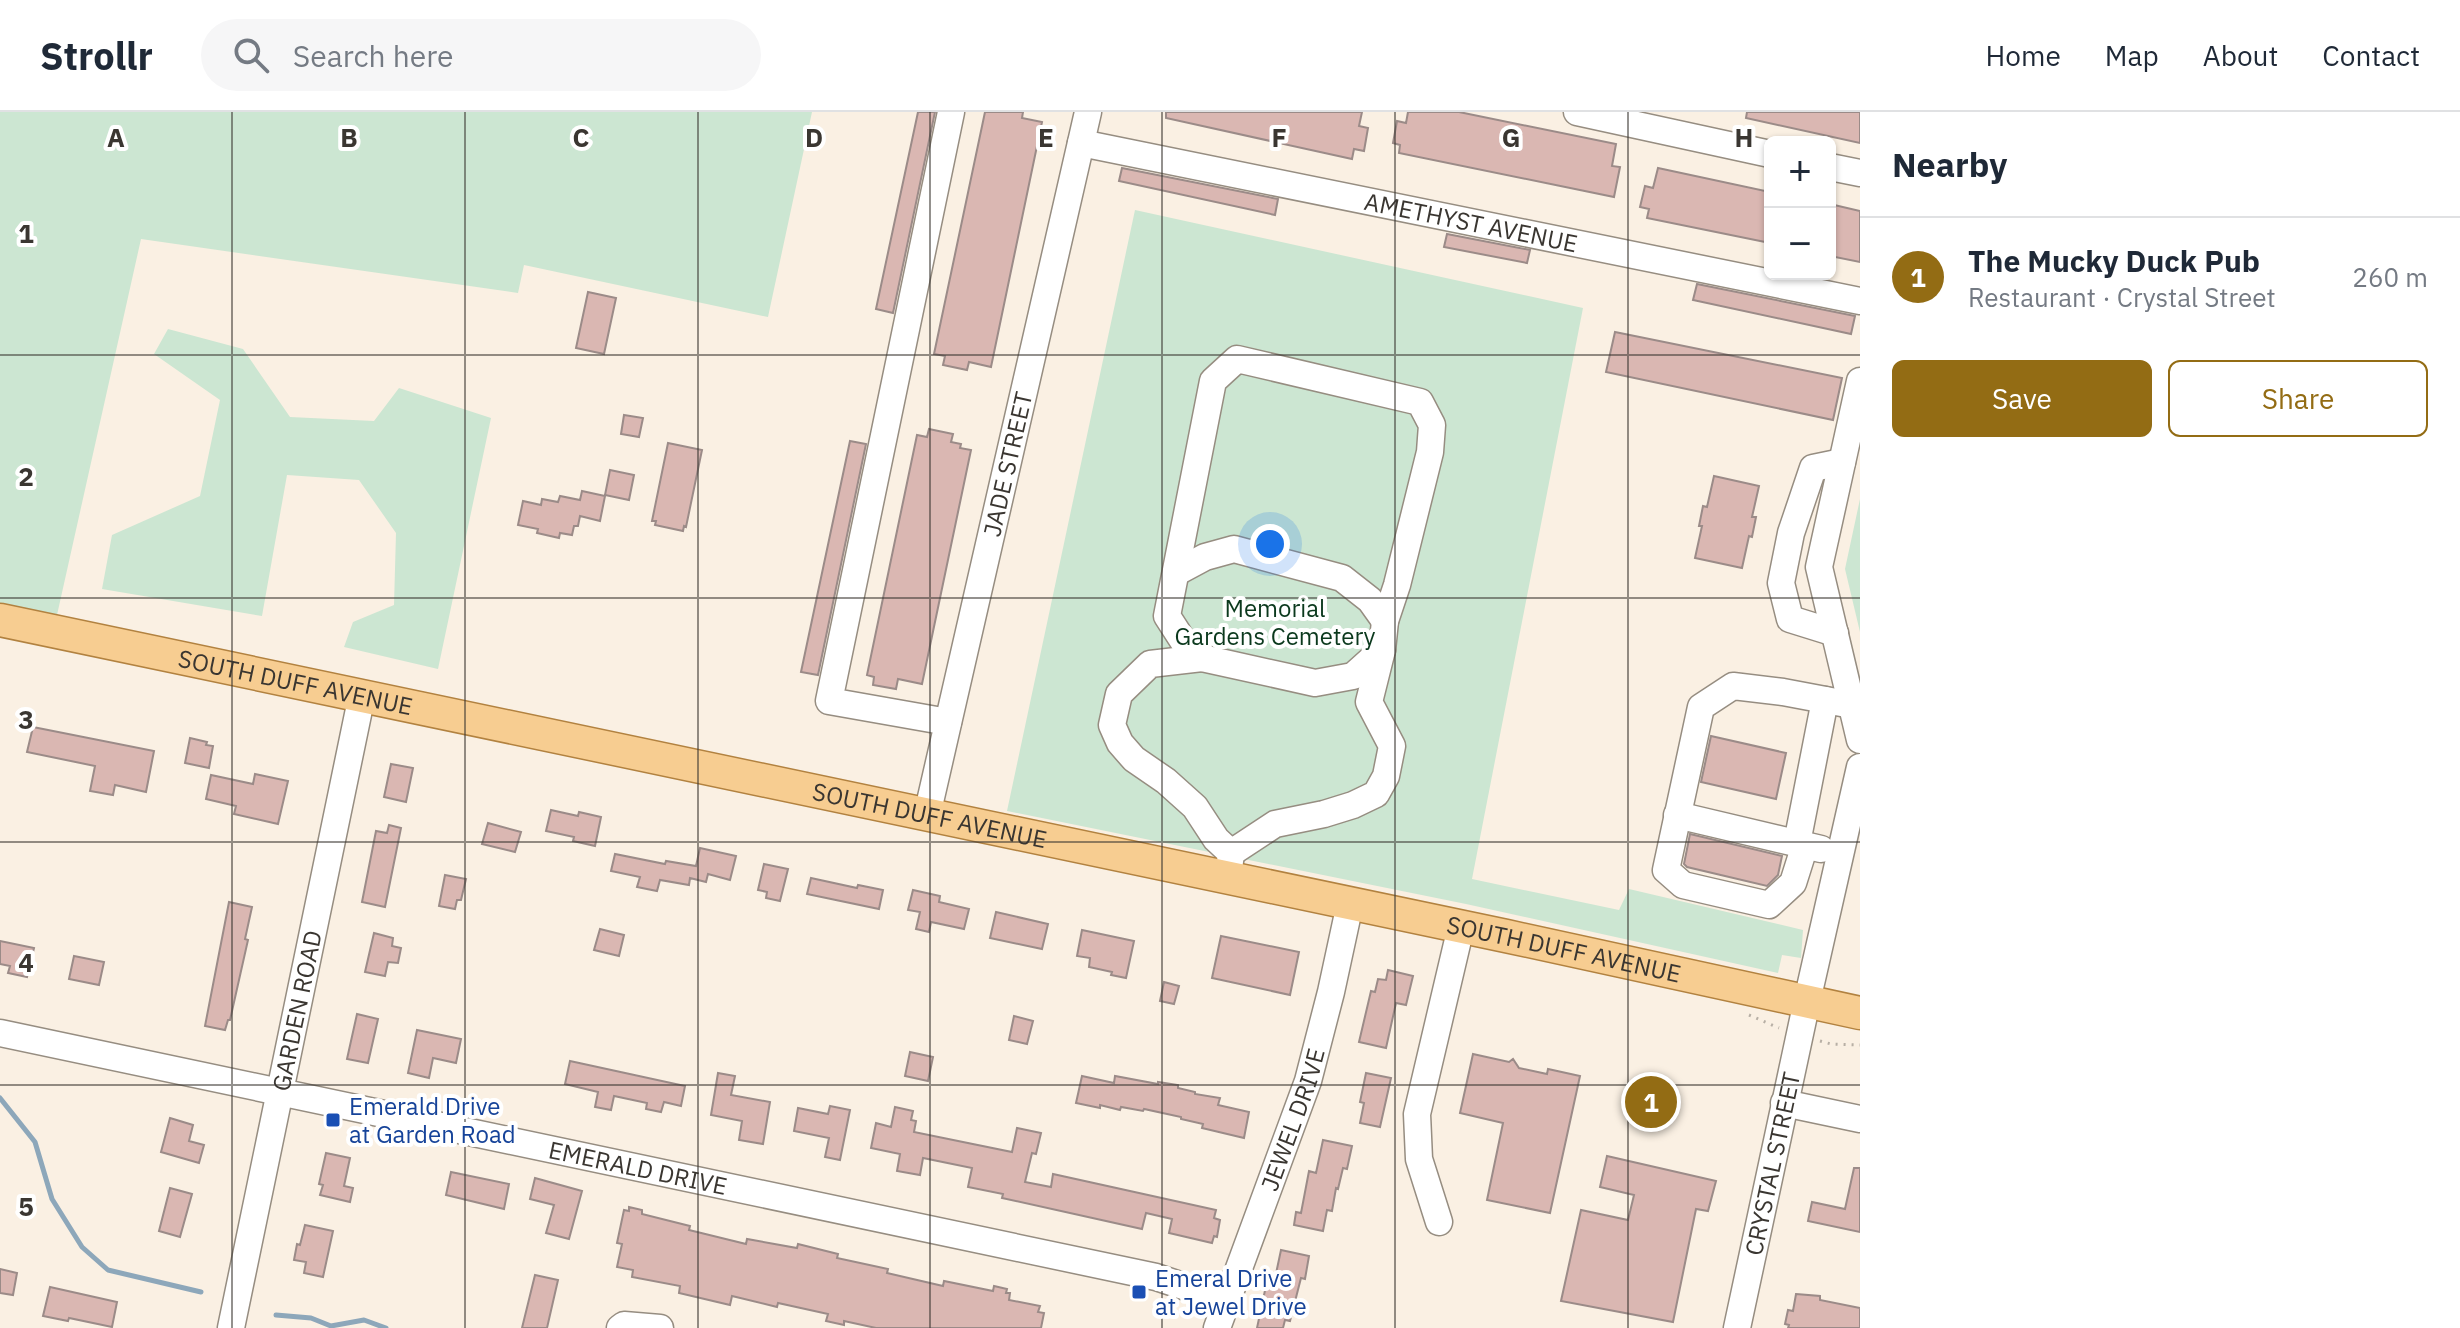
<!DOCTYPE html>
<html lang="en">
<head>
<meta charset="utf-8">
<style>
	:root { --surface:#fff; --page:#f6f6f7; --text:#1f2937; --muted:#747a83; --line:#e0e1e3; --accent:#936c14 }
	body { margin:0; font-family:"IBM Plex Sans",sans-serif; background:var(--page); color:var(--text) }
	.controls { position:absolute; right:24px; top:24px; display:grid; overflow:hidden; border-radius:12px; box-shadow:0 2px 6px #0004 }
	.controls button { width:72px; height:72px; display:grid; place-items:center; padding:0; border:0; border-bottom:2px solid var(--line); background:var(--surface); color:var(--text); font:40px sans-serif }
	.you { position:absolute; left:1270px; top:432px; width:28px; height:28px; margin:-20px; border:6px solid #fff; border-radius:50%; background:#1a73e8; box-shadow:0 0 0 12px #1a73e833 }
	.badge { display:grid; place-items:center; width:52px; height:52px; border-radius:50%; background:var(--accent); color:#fff; font-size:26px; font-weight:700 }
	.pin { position:absolute; translate:-50% -50%; border:4px solid #fff; box-shadow:0 2px 8px #0006 }
	.list { margin:0; padding:0; list-style:none }
	h2 { display:flex; justify-content:space-between; align-items:center; height:104px; margin:0; padding:0 32px; font-size:34px }
	h2 small { font-size:26px; font-weight:400; color:var(--muted) }
	.list li { display:grid; grid-template-columns:52px 1fr auto; gap:24px; align-items:center; box-sizing:border-box; height:120px; padding:0 32px; border-top:2px solid var(--line) }
	.list b { display:block; font-size:30px; white-space:nowrap }
	.list p { margin:0; font-size:26px; white-space:nowrap; color:var(--muted) }
	.list em { font-size:26px; font-style:normal; color:var(--muted) }
	.actions { display:flex; gap:16px; padding:24px 32px }
	.actions a { flex:1; padding:18px 0; border:2px solid var(--accent); border-radius:12px; text-align:center; font-size:28px; color:var(--accent) }
	.actions .main { background:var(--accent); color:#fff }
	.icon { flex:none; width:44px; height:44px; fill:none; stroke:currentColor; stroke-width:2; stroke-linecap:round; stroke-linejoin:round }
	.map { position:relative; flex:none; width:1860px; height:1216px; overflow:hidden }
	header { display:flex; align-items:center; gap:48px; box-sizing:border-box; height:112px; padding:0 40px; background:var(--surface); border-bottom:2px solid var(--line) }
	header strong { font-size:38px }
	nav { display:flex; gap:44px; margin-inline-start:auto; font-size:28px }
	.search { width:560px; height:72px; background:var(--page); display:flex; align-items:center; gap:20px; box-sizing:border-box; padding:0 28px; border-radius:44px; color:var(--muted); font-size:30px }
	main { display:flex }
	aside { flex:1; background:var(--surface) }
	.map>svg:first-child { display:block }
</style>
</head>
<body>
<header>
<strong>Strollr</strong>
<div class="search"><svg class="icon" aria-label="search" viewBox="0 0 24 24"><circle cx="10" cy="10" r="6"/><path d="M15 15l6 6"/></svg>Search here</div>
<nav><a>Home</a><a>Map</a><a>About</a><a>Contact</a></nav>
</header>
<main>
<div class="map">
<svg width="1860" height="1216" viewBox="0 0 1860 1216">
	<rect width="100%" height="100%" fill="#faf0e3"/>
	<path fill="#cce6d2" d="M0,0H812L768,205L524,153L518,181L141,127L57,503L0,491Z
		M1135,98L1583,196L1472,767L1619,798L1629,777L1803,818L1801,846L1782,843L1778,861L1466,792L1007,699Z
		M168,217L243,237L290,305L374,309L399,276L491,306L438,557L344,535L353,510L394,493L396,421L359,368L287,363L262,504L102,477L112,423L200,384L220,288L154,242Z
		M1860,387V520L1845,457Z"/>
	<g fill="none" stroke-linecap="round" stroke-linejoin="round">
		<path stroke="#8da7ba" stroke-width="5" d="M0,986L35,1030L52,1087L82,1135L108,1158L201,1180
			M276,1203L311,1206L331,1214L364,1208L386,1216"/>
	</g>
	<path fill="#dab7b2" stroke="#9b8b88" stroke-width="2" d="M918,0H935L893,201L876,197Z
		M985,0H1023L1022,6L1042,10L991,255L969,250L967,258L943,253L945,244L934,242Z
		M1166,0H1362L1359,14L1368,16L1364,39L1354,37L1352,47L1166,6Z
		M1408,0H1459L1616,32L1612,54L1620,55L1614,85L1399,41L1400,33L1393,31L1397,9L1406,11Z
		M1747,0H1860V31L1746,6Z
		M1122,56L1278,87L1275,103L1119,69Z
		M1658,56L1770,80V131L1647,106L1649,97L1640,95L1645,74L1653,76Z
		M1830,92L1860,99V150L1830,144Z
		M1447,122L1530,138L1527,151L1444,135Z
		M1697,172L1855,204L1851,222L1693,188Z
		M588,180L616,186L604,242L576,236Z
		M1615,220L1842,266L1833,308L1606,260Z
		M624,303L643,306L639,325L621,322Z
		M929,317L953,322L951,330L961,332L960,336L971,338L922,572L898,567L896,577L873,573L874,565L867,563L917,323L927,325Z
		M850,329L866,332L818,563L801,560Z
		M668,331L702,338L686,415L684,414L683,419L655,413L656,409H652Z
		M610,358L634,363L629,388L605,383Z
		M1714,364L1759,374L1752,405H1756L1752,425L1749,424L1742,456L1695,446L1702,414H1699L1703,394L1707,395Z
		M582,379L605,384L600,409L580,404L578,414H574L572,423L560,421L559,426L537,421L538,417L518,413L523,389L541,393L542,387L558,390L560,384L580,388Z
		M33,615L154,639L146,680L115,673L113,683L90,679L95,654L27,640Z
		M1711,624L1786,641L1776,687L1701,670Z
		M190,626L207,630L206,633L213,634L209,656L185,651Z
		M391,652L413,656L406,690L384,685Z
		M255,662L288,669L278,712L234,702L236,694L206,687L211,663L253,672Z
		M551,698L578,704L579,700L601,705L595,734L573,729L574,725L546,719Z
		M488,711L521,720L515,740L482,732Z
		M389,713L401,716L385,795L362,790L376,719L387,721Z
		M1690,722L1782,744L1778,763L1767,774L1687,755L1684,752Z
		M700,736L736,744L730,768L708,762L706,770L690,766L689,773L660,768L657,779L637,775L640,765L611,759L615,742L665,752L666,749L696,754Z
		M764,752L788,757L780,789L766,786L767,780L758,778Z
		M445,763L466,767L461,788H457L455,797L439,794Z
		M811,766L857,776L858,773L883,778L879,797L807,782Z
		M913,778L940,784L939,790L969,797L964,817L931,810L929,820L916,817L920,800L908,798Z
		M229,790L252,795L245,827L248,828L230,908H228L225,918L205,914Z
		M996,800L1048,812L1042,837L990,826Z
		M600,817L624,823L619,844L594,838Z
		M1082,818L1134,829L1126,866L1111,863L1112,860L1089,855L1090,846L1077,844Z
		M374,821L393,826L392,834L401,836L398,851L388,850L385,864L365,860Z
		M1221,824L1299,840L1290,883L1212,866Z
		M0,829L34,836L27,865L8,861L10,854L0,852Z
		M74,844L104,850L99,873L69,867Z
		M1388,858L1413,864L1406,893L1396,891L1386,936L1359,930L1371,879L1375,880L1378,867L1386,868Z
		M1164,870L1179,874L1174,892L1160,889Z
		M357,902L378,907L368,951L347,947Z
		M1014,904L1033,909L1027,932L1009,928Z
		M417,918L461,927L456,951L433,946L429,966L408,961Z
		M910,940L933,945L928,969L905,964Z
		M1473,942L1509,950L1513,947L1519,956L1547,962L1548,957L1580,964L1550,1101L1487,1088L1503,1011L1460,1001Z
		M570,949L685,974L681,994L664,990L661,1000L646,997L647,991L614,984L611,998L595,995L598,980L565,972Z
		M718,961L735,964L731,983L770,990L763,1032L739,1028L742,1009L711,1003Z
		M1366,961L1391,966L1380,1015L1360,1011L1364,991L1360,990Z
		M1082,964L1114,971L1115,964L1158,972V970L1178,973V976L1195,980V982L1220,986L1218,993L1249,1000L1244,1026L1202,1016L1203,1012L1181,1007V1005L1144,997L1143,999L1121,995L1120,998L1100,993V996L1076,991Z
		M1629,975L1677,985L1672,1007L1626,996Z
		M830,994L850,998L840,1048L825,1045L829,1026L794,1019L798,996L828,1002Z
		M895,995L913,999L911,1008L916,1009L914,1020L1012,1040L1017,1016L1041,1021L1036,1042L1032,1041L1025,1070L1051,1075L1053,1062L1216,1098L1214,1106L1220,1108L1217,1125L1214,1124L1212,1131L1169,1121L1172,1107L1146,1101L1142,1117L1002,1086L1003,1082L968,1075L972,1056L923,1046L920,1063L897,1059L900,1042L871,1036L876,1011L891,1015Z
		M170,1006L193,1013L189,1029L204,1033L199,1051L161,1040Z
		M1323,1028L1352,1034L1347,1057L1343,1056L1338,1077L1336,1076L1332,1099L1327,1098L1323,1119L1294,1113L1296,1100L1301,1101L1309,1059L1316,1061Z
		M326,1041L350,1046L344,1074L353,1076L350,1090L320,1083L323,1073L319,1072Z
		M1607,1044L1716,1069L1708,1099L1696,1097L1673,1210L1561,1189L1581,1098L1628,1108L1634,1083L1600,1075Z
		M1854,1056H1860V1120L1808,1109L1812,1090L1845,1097Z
		M451,1060L509,1072L504,1097L446,1083Z
		M535,1066L582,1079L569,1127L546,1121L554,1093L530,1087Z
		M170,1076L192,1082L180,1125L159,1119Z
		M629,1095L642,1098V1102L690,1114L689,1118L746,1132L747,1127L797,1136L798,1132L838,1142L837,1146L888,1157L887,1161L943,1174L944,1169L993,1179L994,1174L1007,1177L1006,1181H1010L1009,1188L1040,1194L1038,1200L1044,1201L1041,1216H876L844,1209V1213L826,1209L828,1202L778,1191L777,1195L732,1184L730,1193L679,1181L680,1174L632,1165L633,1158L617,1155L622,1132L617,1131L624,1098L629,1099Z
		M305,1113L333,1119L323,1165L304,1161L306,1150L294,1148L297,1132L300,1133Z
		M1281,1138L1309,1144L1305,1167L1301,1166L1290,1209L1285,1208L1283,1216H1257L1267,1169L1274,1171Z
		M0,1157L17,1161L13,1183L0,1181Z
		M535,1163L558,1168L547,1216H522Z
		M50,1175L117,1190L112,1215L69,1206L68,1209L43,1204Z
		M1796,1182L1820,1184V1188L1860,1196V1216H1788L1789,1213L1785,1212L1788,1198L1793,1199Z"/>
	<g fill="none" stroke-linecap="round" stroke-linejoin="round">
		<defs>
			<g id="minor">
				<path d="M1577,0L1770,42"/>
				<path id="s1" d="M1081,31L1860,189"/>
				<path d="M1830,55L1860,61"/>
				<path d="M1237,247L1420,290L1432,313L1430,340L1397,473L1385,509L1382,538L1353,564L1315,571L1202,546L1185,532L1167,504L1213,269Z"/>
				<path d="M1860,269L1819,455L1860,628"/>
				<path d="M1177,460L1205,445L1234,437L1342,466L1370,488L1385,509"/>
				<path d="M1835,521L1790,507L1781,471L1791,421L1813,356L1842,350"/>
				<path d="M1202,546L1150,552L1119,582L1112,613L1120,631L1134,647L1166,669L1195,695L1216,727L1231,741L1228,766"/>
				<path d="M948,610L829,589L951,0"/>
				<path id="s2" d="M927,703L1088,0"/>
				<path d="M1677,703L1821,737"/>
				<path d="M1797,731L1825,588"/>
				<path d="M1805,733L1793,771L1769,793L1683,773L1666,758L1701,595L1733,574L1783,580L1852,593"/>
				<path d="M1231,741L1275,712L1324,702L1353,693L1376,682L1386,664L1392,634L1369,590L1382,538"/>
				<path id="s3" d="M0,921L1156,1165L1228,1189"/>
				<path d="M1784,991L1860,1007"/>
				<path d="M1439,1110L1419,1047L1417,1002L1461,815"/>
				<path id="s4" d="M231,1216L362,583"/>
				<path d="M620,1216L624,1213L660,1216"/>
				<path id="s5" d="M1217,1216L1308,969L1331,880L1350,792"/>
				<path id="s6" d="M1737,1216L1807,889L1860,655"/>
			</g>
			<g id="major">
				<path id="s7" d="M0,508L1506,824L1860,901"/>
			</g>
		</defs>
		<use href="#minor" stroke="#968d81" stroke-width="29"/>
		<use href="#major" stroke="#b28240" stroke-width="35"/>
		<path stroke="#b7afa5" stroke-width="3" stroke-dasharray="2 6" stroke-linecap="butt" d="M1749,903L1779,916
			M1820,929L1831,932L1860,933"/>
		<use href="#minor" stroke="#fff" stroke-width="26"/>
		<use href="#major" stroke="#f7cd91" stroke-width="32"/>
	</g>
	<path fill="none" stroke="#3a3631" stroke-width="2" stroke-opacity="0.55" d="M232,0V1216M465,0V1216M698,0V1216M930,0V1216M1162,0V1216M1395,0V1216M1628,0V1216M0,243H1860M0,486H1860M0,730H1860M0,973H1860"/>
	<g fill="#1a4fb4" stroke="#fff" stroke-width="3">
		<rect x="325" y="1000" width="16" height="16" rx="4"/>
		<rect x="1131" y="1172" width="16" height="16" rx="4"/>
	</g>
	<g text-anchor="middle" dominant-baseline="central" stroke-width="8" stroke-linejoin="round" paint-order="stroke">
		<g font-size="24" fill="#3a3631" stroke="#fff">
			<text stroke="none"><textPath href="#s1" startOffset="398">AMETHYST AVENUE</textPath></text>
			<text stroke="none"><textPath href="#s2" startOffset="360">JADE STREET</textPath></text>
			<text stroke="none"><textPath href="#s7" startOffset="302">SOUTH DUFF AVENUE</textPath></text>
			<text stroke="none"><textPath href="#s7" startOffset="950">SOUTH DUFF AVENUE</textPath></text>
			<text stroke="none"><textPath href="#s7" startOffset="1598">SOUTH DUFF AVENUE</textPath></text>
			<text stroke="none"><textPath href="#s4" startOffset="324">GARDEN ROAD</textPath></text>
			<text stroke="none"><textPath href="#s5" startOffset="222">JEWEL DRIVE</textPath></text>
			<text stroke="none"><textPath href="#s6" startOffset="168">CRYSTAL STREET</textPath></text>
			<text stroke="none"><textPath href="#s3" startOffset="652">EMERALD DRIVE</textPath></text>
		</g>
		<g font-size="24" fill="#0b391d" stroke="#fff">
			<text x="1275" y="496">Memorial<tspan x="1275" dy="28">Gardens Cemetery</tspan></text>
		</g>
		<g font-size="24" fill="#164399" stroke="#fff" text-anchor="start">
			<text x="349" y="994">Emerald Drive<tspan x="349" dy="28">at Garden Road</tspan></text>
			<text x="1155" y="1166">Emeral Drive<tspan x="1155" dy="28">at Jewel Drive</tspan></text>
		</g>
	</g>
	<g font-size="26" text-anchor="middle" font-weight="bold" fill="#3a3631" stroke="#fff" stroke-width="8" stroke-linejoin="round" paint-order="stroke">
		<text x="116" y="35">A</text>
		<text x="349" y="35">B</text>
		<text x="581" y="35">C</text>
		<text x="814" y="35">D</text>
		<text x="1046" y="35">E</text>
		<text x="1279" y="35">F</text>
		<text x="1511" y="35">G</text>
		<text x="1744" y="35">H</text>
		<text x="26" y="131">1</text>
		<text x="26" y="374">2</text>
		<text x="26" y="617">3</text>
		<text x="26" y="860">4</text>
		<text x="26" y="1104">5</text>
	</g>
</svg>
<div class="controls">
<button>+</button>
<button>−</button>
</div>
<div class="you"></div>
<div class="pin badge" style="left:1651px;top:990px">1</div>
</div>
<aside>
<h2>Nearby<small></small></h2>
<ul class="list">
<li><span class="badge">1</span><div><b>The Mucky Duck Pub</b><p>Restaurant · Crystal Street</p></div><em>260 m</em></li>
</ul>
<div class="actions"><a class="main">Save</a><a>Share</a></div>
</aside>
</main>
</body>
</html>
